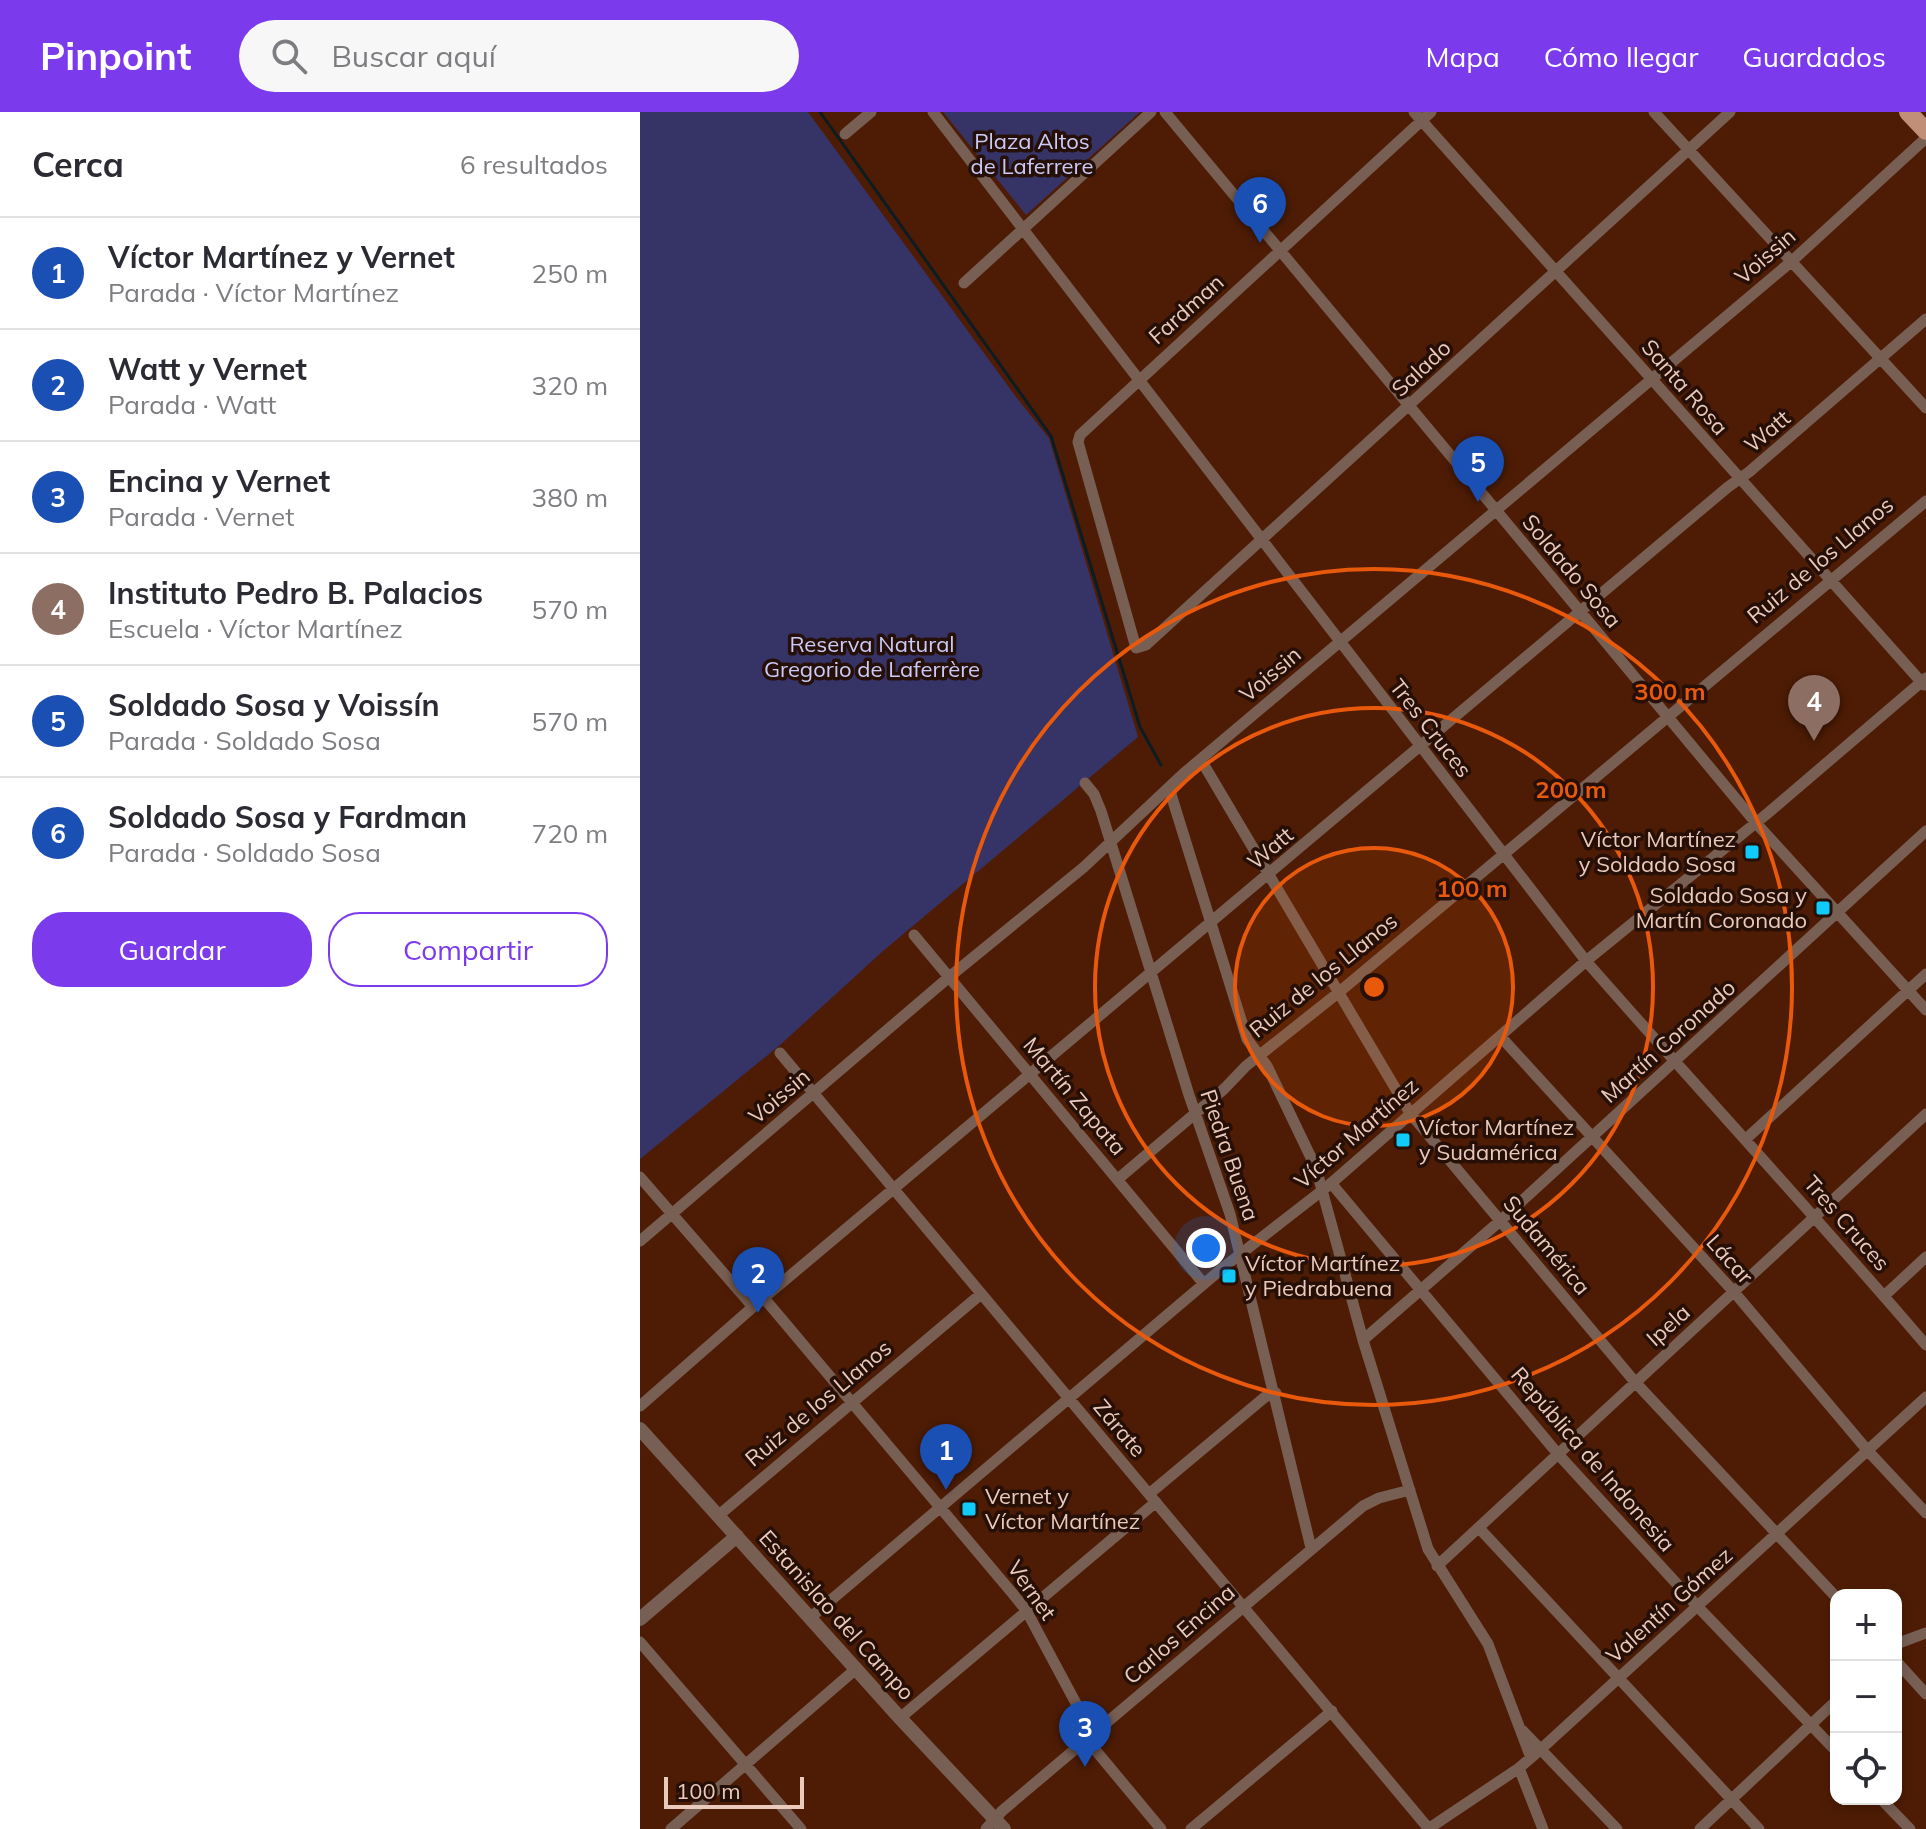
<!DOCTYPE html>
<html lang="es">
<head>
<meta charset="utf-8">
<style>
	:root { --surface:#fff; --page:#f7f7f7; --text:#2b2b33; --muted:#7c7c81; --line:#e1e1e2; --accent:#7c3aed }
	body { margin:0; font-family:Mulish,sans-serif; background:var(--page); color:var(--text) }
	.controls { position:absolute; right:24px; bottom:24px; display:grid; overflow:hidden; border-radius:16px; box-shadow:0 4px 12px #0003 }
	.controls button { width:72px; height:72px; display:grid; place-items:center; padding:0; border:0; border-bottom:2px solid var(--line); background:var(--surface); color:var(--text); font:40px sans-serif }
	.scale { position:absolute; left:24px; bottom:20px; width:140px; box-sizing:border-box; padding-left:8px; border:4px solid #eacabc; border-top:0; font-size:22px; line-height:28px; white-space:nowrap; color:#eacabc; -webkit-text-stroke:6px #250f06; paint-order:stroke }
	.you { position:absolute; left:566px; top:1136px; width:28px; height:28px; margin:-20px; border:6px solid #fff; border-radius:50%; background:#1a73e8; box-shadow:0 0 0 12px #1a73e833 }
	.badge { display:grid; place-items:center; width:52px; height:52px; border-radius:50%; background:var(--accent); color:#fff; font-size:26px; font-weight:700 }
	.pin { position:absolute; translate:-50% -66px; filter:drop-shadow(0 2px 4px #0008) }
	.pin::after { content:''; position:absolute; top:42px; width:28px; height:24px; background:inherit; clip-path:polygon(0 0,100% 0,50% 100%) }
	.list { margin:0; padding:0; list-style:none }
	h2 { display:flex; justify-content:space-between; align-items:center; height:104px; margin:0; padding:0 32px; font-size:34px }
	h2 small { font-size:26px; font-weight:400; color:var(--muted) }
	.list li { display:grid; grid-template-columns:52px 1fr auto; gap:24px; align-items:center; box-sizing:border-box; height:112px; padding:0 32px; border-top:2px solid var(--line) }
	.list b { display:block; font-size:30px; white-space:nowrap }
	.list p { margin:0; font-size:26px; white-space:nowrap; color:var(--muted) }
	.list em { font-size:26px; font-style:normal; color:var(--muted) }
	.actions { display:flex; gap:16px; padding:24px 32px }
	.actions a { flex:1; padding:18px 0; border:2px solid var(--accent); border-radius:32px; text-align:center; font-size:28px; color:var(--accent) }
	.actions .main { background:var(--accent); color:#fff }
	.icon { flex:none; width:44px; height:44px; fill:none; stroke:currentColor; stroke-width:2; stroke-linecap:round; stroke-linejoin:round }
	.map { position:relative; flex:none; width:1286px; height:1717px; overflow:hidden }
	header { display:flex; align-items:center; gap:48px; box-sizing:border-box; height:112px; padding:0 40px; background:var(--accent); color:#fff }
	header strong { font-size:38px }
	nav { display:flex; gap:44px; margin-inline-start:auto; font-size:28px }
	.search { width:560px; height:72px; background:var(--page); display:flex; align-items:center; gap:20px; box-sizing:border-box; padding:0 28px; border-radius:44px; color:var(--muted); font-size:30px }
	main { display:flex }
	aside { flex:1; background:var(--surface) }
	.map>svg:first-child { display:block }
</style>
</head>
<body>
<header>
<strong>Pinpoint</strong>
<div class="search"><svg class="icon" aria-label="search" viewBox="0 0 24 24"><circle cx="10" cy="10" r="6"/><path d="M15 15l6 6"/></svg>Buscar aquí</div>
<nav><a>Mapa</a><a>Cómo llegar</a><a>Guardados</a></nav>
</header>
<main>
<aside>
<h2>Cerca<small>6 resultados</small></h2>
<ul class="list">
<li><span class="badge" style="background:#1a4fb4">1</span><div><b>Víctor Martínez y Vernet</b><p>Parada · Víctor Martínez</p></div><em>250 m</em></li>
<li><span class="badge" style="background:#1a4fb4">2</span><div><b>Watt y Vernet</b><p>Parada · Watt</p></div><em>320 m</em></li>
<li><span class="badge" style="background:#1a4fb4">3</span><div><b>Encina y Vernet</b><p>Parada · Vernet</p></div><em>380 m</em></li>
<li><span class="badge" style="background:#8d6e63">4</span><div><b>Instituto Pedro B. Palacios</b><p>Escuela · Víctor Martínez</p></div><em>570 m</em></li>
<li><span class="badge" style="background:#1a4fb4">5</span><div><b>Soldado Sosa y Voissín</b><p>Parada · Soldado Sosa</p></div><em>570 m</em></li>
<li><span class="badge" style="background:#1a4fb4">6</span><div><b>Soldado Sosa y Fardman</b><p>Parada · Soldado Sosa</p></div><em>720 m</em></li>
</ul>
<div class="actions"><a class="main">Guardar</a><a>Compartir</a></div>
</aside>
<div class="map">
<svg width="1286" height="1717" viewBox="0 0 1286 1717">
	<rect width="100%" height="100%" fill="#4e1c04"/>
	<path fill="#363367" d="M0,0H168L376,285L409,326L498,625L243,839L140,933L0,1047Z
		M303,0H500L386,103Z"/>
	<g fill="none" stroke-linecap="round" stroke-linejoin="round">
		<path stroke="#0b1c22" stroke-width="3" d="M180,0L411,324L500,615L521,653"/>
		<path stroke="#785f54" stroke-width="11" d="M293,0L946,849C1059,978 1175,1103 1286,1233
			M525,0L1116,711L1286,898
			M774,0L1284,573
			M791,0L440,323L438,330L496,536L506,533L1090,0
			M1014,0L1286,296
			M205,22L231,0
			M324,171L511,0
			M561,648L770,1001L995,1270L1196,1485
			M445,671L454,682L461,699L549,983L590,1102L671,1436
			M529,676L607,927L627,954L676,1056L723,1228L788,1437L848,1532L891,1646
			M274,823L564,1172
			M860,924L1094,1180L1228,1339L1286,1401
			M140,941L789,1717
			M1107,1026L1286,862
			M0,1065L113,1195
			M478,1067L584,977L606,954L698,881L1286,389
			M691,1071L918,1342L1058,1495L1196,1639
			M0,1129L308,866L444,755L543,662L1152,149L1286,26
			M1244,1184L1286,1145
			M124,1186L373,1482L386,1498L453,1623
			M723,1228L860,1109L1286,719
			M0,1294L113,1195L1088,375L1109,360L1286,207
			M509,1382L625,1285L636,1281
			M79,1403L341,1182
			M839,1416L1119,1717
			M797,1454L1286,1002
			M171,1505L585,1154L688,1074L946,849L1128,701L1286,566
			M0,1530L161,1717
			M1256,1532L1286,1521
			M1256,1549L1286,1582
			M260,1606L516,1390
			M883,1619L977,1717
			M447,1628L521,1717
			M879,1656L903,1717
			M1241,1687L1270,1717
			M31,1717L217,1556
			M346,1717L362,1699L723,1394L739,1386L770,1378
			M551,1717L692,1599
			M788,1717L879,1656L901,1637L1286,1285
			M1060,1717L1196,1589"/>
		<path stroke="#785f54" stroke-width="14" d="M0,1317L260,1606L364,1717
			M0,1507L97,1424"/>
		<path stroke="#c18e78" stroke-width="18" d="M1268,0L1286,19"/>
	</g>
	<circle cx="734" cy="875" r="139" fill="#e8590c" fill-opacity=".12"/>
	<g fill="none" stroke="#e8590c" stroke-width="4">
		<circle cx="734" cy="875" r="139"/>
		<circle cx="734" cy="875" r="279"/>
		<circle cx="734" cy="875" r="418"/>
	</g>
	<g fill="#10cafa" stroke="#250f06" stroke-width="3">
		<rect x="1104" y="732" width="16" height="16" rx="4"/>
		<rect x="1175" y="788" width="16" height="16" rx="4"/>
		<rect x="755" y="1020" width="16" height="16" rx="4"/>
		<rect x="581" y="1156" width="16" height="16" rx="4"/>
		<rect x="321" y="1389" width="16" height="16" rx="4"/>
	</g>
	<g text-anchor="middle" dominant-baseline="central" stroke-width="7" stroke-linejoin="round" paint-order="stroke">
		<g font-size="22" fill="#cacbf8" stroke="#250f06">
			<text x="392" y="29">Plaza Altos<tspan x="392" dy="25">de Laferrere</tspan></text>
			<text x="232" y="532">Reserva Natural<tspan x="232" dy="25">Gregorio de Laferrère</tspan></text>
		</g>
		<g font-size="22" fill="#eacabc" stroke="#250f06">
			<text transform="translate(1125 144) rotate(-41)">Voissin</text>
			<text transform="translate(546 197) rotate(-42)">Fardman</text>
			<text transform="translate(781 256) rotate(-43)">Salado</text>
			<text transform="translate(1045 275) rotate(49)">Santa Rosa</text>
			<text transform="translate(1127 319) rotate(-40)">Watt</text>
			<text transform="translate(1180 448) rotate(-40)">Ruiz de los Llanos</text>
			<text transform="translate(932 459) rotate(50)">Soldado Sosa</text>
			<text transform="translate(630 562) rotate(-40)">Voissin</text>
			<text transform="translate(791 616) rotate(52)">Tres Cruces</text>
			<text transform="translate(630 736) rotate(-40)">Watt</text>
			<text transform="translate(683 863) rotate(-39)">Ruiz de los Llanos</text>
			<text transform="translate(1028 929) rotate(-42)">Martín Coronado</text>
			<text transform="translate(139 984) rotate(-40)">Voissin</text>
			<text transform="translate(435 984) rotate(50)">Martín Zapata</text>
			<text transform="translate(716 1021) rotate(-41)">Víctor Martínez</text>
			<text transform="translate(590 1043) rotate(71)">Piedra Buena</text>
			<text transform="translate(1207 1111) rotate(49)">Tres Cruces</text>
			<text transform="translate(907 1133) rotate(50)">Sudamérica</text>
			<text transform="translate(1090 1147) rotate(48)">Lácar</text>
			<text transform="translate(1028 1213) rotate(-42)">Ipela</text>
			<text transform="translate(178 1291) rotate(-40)">Ruiz de los Llanos</text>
			<text transform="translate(480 1316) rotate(50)">Zárate</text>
			<text transform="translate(953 1347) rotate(49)">República de Indonesia</text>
			<text transform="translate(392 1478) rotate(55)">Vernet</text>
			<text transform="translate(1029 1493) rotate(-42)">Valentín Gómez</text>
			<text transform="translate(197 1503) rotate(48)">Estanislao del Campo</text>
			<text transform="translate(539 1522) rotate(-41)">Carlos Encina</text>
		</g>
		<g font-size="22" fill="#eacabc" stroke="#250f06" text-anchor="start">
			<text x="1096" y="727" text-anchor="end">Víctor Martínez<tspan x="1096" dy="25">y Soldado Sosa</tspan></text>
			<text x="1167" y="783" text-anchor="end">Soldado Sosa y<tspan x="1167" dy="25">Martín Coronado</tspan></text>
			<text x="779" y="1015">Víctor Martínez<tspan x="779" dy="25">y Sudamérica</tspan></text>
			<text x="605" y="1151">Víctor Martínez<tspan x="605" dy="25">y Piedrabuena</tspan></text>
			<text x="345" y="1384">Vernet y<tspan x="345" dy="25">Víctor Martínez</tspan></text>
		</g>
	</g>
	<circle cx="734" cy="875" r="12" fill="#e8590c" stroke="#250f06" stroke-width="4"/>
	<g font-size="24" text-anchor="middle" font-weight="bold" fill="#e8590c" stroke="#250f06" stroke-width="7" stroke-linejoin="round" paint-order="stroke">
		<text x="1030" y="588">300 m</text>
		<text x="931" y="686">200 m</text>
		<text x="832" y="785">100 m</text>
	</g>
</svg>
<div class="controls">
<button>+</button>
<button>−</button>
<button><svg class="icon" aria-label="locate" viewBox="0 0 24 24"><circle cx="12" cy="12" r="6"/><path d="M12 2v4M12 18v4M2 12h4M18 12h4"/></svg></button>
</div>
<div class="scale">100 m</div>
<div class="you"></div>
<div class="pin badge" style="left:306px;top:1378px;background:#1a4fb4">1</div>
<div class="pin badge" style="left:118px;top:1201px;background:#1a4fb4">2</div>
<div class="pin badge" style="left:445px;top:1655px;background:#1a4fb4">3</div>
<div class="pin badge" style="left:1174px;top:629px;background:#8d6e63">4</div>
<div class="pin badge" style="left:838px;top:390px;background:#1a4fb4">5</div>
<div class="pin badge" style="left:620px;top:131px;background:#1a4fb4">6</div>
</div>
</main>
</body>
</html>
